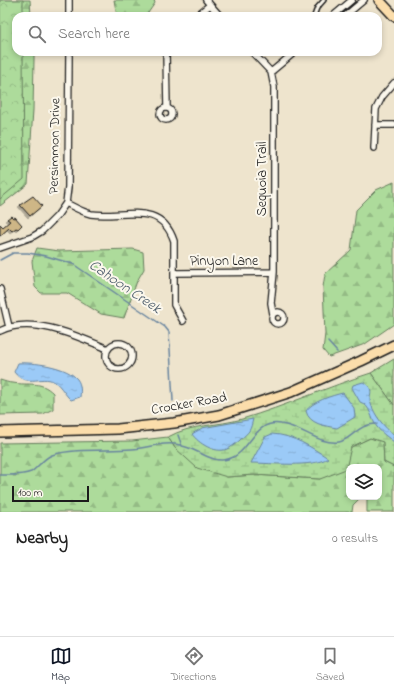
<!DOCTYPE html>
<html lang="en">
<head>
<meta charset="utf-8">
<style>
	:root { --surface:#fff; --page:#f2f2f2; --text:#222; --muted:#767676; --line:#e0e0e0; --accent:#111827 }
	body { margin:0; font-family:"Indie Flower",sans-serif; background:var(--page); color:var(--text) }
	.controls { position:absolute; right:12px; bottom:12px; display:grid; overflow:hidden; border-radius:8px; box-shadow:0 2px 6px #0003 }
	.controls button { width:36px; height:36px; display:grid; place-items:center; padding:0; border:0; border-bottom:1px solid var(--line); background:var(--surface); color:var(--text); font:20px sans-serif }
	.scale { position:absolute; left:12px; bottom:10px; width:77px; box-sizing:border-box; padding-left:4px; border:2px solid #1c1c1c; border-top:0; font-size:11px; line-height:14px; white-space:nowrap; color:#1c1c1c; -webkit-text-stroke:3px #fbf7ec; paint-order:stroke }
	.list { margin:0; padding:0; list-style:none }
	h2 { display:flex; justify-content:space-between; align-items:center; height:52px; margin:0; padding:0 16px; font-size:17px }
	h2 small { font-size:13px; font-weight:400; color:var(--muted) }
	.icon { flex:none; width:22px; height:22px; fill:none; stroke:currentColor; stroke-width:2; stroke-linecap:round; stroke-linejoin:round }
	.map { position:relative; flex:none; width:394px; height:512px; overflow:hidden }
	.search { position:absolute; background:var(--surface); box-shadow:0 2px 6px #0003; left:12px; right:12px; top:12px; height:44px; display:flex; align-items:center; gap:10px; box-sizing:border-box; padding:0 14px; border-radius:12px; color:var(--muted); font-size:15px }
	.sheet { height:124px; background:var(--surface) }
	nav { display:flex; justify-content:space-around; align-items:center; box-sizing:border-box; height:56px; border-top:1px solid var(--line); background:var(--surface); font-size:11px; color:var(--muted) }
	nav a { display:grid; justify-items:center; gap:2px }
	nav .on { color:var(--accent) }
	.map>svg:first-child { display:block }
</style>
</head>
<body>
<div class="map">
<svg width="394" height="512" viewBox="0 0 394 512">
	<defs>
		<pattern id="forest-firs" width="22" height="20" patternUnits="userSpaceOnUse"><rect width="22" height="20" fill="#addb9b"/><path d="M5 1l3.5 6h-7zM16 11l3.5 6h-7z" fill="#94bb85"/></pattern>
		<pattern id="wetland-marsh" width="20" height="14" patternUnits="userSpaceOnUse"><rect width="20" height="14" fill="#addb9b"/><path d="M1 5h8M5 5V1M11 12h8M15 12V8" fill="none" stroke="#94bb85"/></pattern>
		<pattern id="park-crowns" width="20" height="18" patternUnits="userSpaceOnUse"><rect width="20" height="18" fill="#addb9b"/><path d="M2 6a3 3 0 1 1 6 0M12 15a3 3 0 1 1 6 0" fill="none" stroke="#94bb85"/></pattern>
		<pattern id="water-ripples" width="26" height="14" patternUnits="userSpaceOnUse"><rect width="26" height="14" fill="#9bcaf7"/><path d="M2 4q2-2 4 0t4 0M15 11q2-2 4 0t4 0" fill="none" stroke="#85add3"/></pattern>
		<filter id="shadow"><feDropShadow dx="-2" dy="2" stdDeviation="0" flood-color="#0004"/></filter>
	</defs>
	<rect width="100%" height="100%" fill="#eee4cd"/>
	<filter id="ink" filterUnits="userSpaceOnUse"><feTurbulence type="fractalNoise" baseFrequency=".025" numOctaves="2"/><feDisplacementMap in="SourceGraphic" scale="8" xChannelSelector="R" yChannelSelector="G"/><feConvolveMatrix kernelMatrix="1 2 1 2 8 2 1 2 1" color-interpolation-filters="sRGB"/></filter>
	<g filter="url(#ink)">
		<path fill="url(#forest-firs)" stroke="#647c5c" d="M0,0H30L31,16H16V52H34V59L33,110L28,184L0,206Z
			M114,0H154L155,3L148,13L144,16H117Z
			M394,182V324L365,344L329,357L323,350L325,334L323,287L325,274L351,250L356,210L376,190Z
			M37,248L59,251L133,249L143,252L144,269L137,281L124,318L101,314L67,293H41L35,287L32,261Z
			M394,359V405L371,373Z
			M0,380C4,381 8,383 13,383C29,386 40,380 53,393V409L43,414L0,415Z
			M168,437L175,448L227,477L254,475L320,479L351,447L370,438L383,441L384,462L394,467V512H367V497H379V467H349V497H361L353,505L352,512H0V443L132,441Z"/>
		<path fill="url(#wetland-marsh)" stroke="#647c5c" d="M371,373L394,405V467L384,462L383,442L370,438L351,447L346,469L320,479L254,475L227,477L197,468L175,448L168,437C191,424 218,426 242,419C286,406 327,387 371,373Z"/>
		<path fill="url(#park-crowns)" stroke="#647c5c" d="M0,0H23V16H16V52H23L24,179L0,199Z"/>
		<path fill="url(#water-ripples)" stroke="#68849f" d="M18,363C33,362 64,366 75,377C81,382 81,390 80,397L71,400C66,396 60,385 56,383C45,373 26,389 14,372Z
			M363,382C377,390 367,395 371,404C375,416 384,427 394,435V442C389,438 381,433 377,427C371,420 371,405 360,402L352,388L353,385Z
			M343,393L354,408L355,417L337,428C325,426 309,424 306,411C311,402 333,395 343,393Z
			M253,419C252,423 251,428 249,431C246,435 232,448 227,449C215,454 198,443 192,434L202,428Z
			M272,434C293,435 311,447 328,458C312,468 271,463 251,463L265,437Z"/>
		<g fill="none" stroke-linecap="round" stroke-linejoin="round">
			<path stroke="#68849f" stroke-width="1.5" d="M0,260L13,253H28L46,256L73,264L165,327L169,332L173,401
				M328,342L337,352
				M178,435L182,446C196,448 212,464 228,459C250,454 253,419 281,424C301,426 319,445 339,442C351,440 359,423 377,424
				M0,475C9,475 22,476 31,472C37,469 42,459 52,455C74,448 108,451 132,449C148,448 164,441 180,445"/>
		</g>
		<path fill="#ceb686" stroke="#1c1c1c" filter="url(#shadow)" d="M33,196L42,206L30,216L20,205Z
			M11,216L13,218L15,217L22,225L18,229L16,228L12,231L9,228L0,236V224L3,227L10,221L7,219Z"/>
		<g fill="none" stroke-linecap="round" stroke-linejoin="round">
			<defs>
				<path id="service" d="M314,16L317,8L324,0"/>
				<path id="minor" d="M206,0L220,16
					M69,16V0
					M196,16L210,5
					M333,16L352,0
					M345,16L364,0
					M166,52L167,108
					M252,52L271,72L274,87V272L271,303L273,314
					M271,72L295,52
					M160 114a6 6 0 1 1 12 0a6 6 0 1 1-12 0Z
					M375,125H394
					M374,148L376,109L382,97L394,83
					M66,203C74,207 82,212 91,214C122,219 160,199 174,241V305L183,321
					M0,248L32,237L42,231L57,216L66,203L68,187L69,52
					M175,273L274,272
					M0,289L9,327
					M272 318a6 6 0 1 1 12 0a6 6 0 1 1-12 0Z
					M0,331C32,315 77,336 108,349
					M106 356a13 13 0 1 1 26 0a13 13 0 1 1-26 0Z"/>
				<path id="primary" d="M379,0L394,16
					M0,432L118,429L174,423L219,415L291,392L361,361L394,345"/>
			</defs>
			<use href="#service" stroke="#1c1c1c" stroke-width="6"/>
			<use href="#minor" stroke="#1c1c1c" stroke-width="8"/>
			<use href="#primary" stroke="#1c1c1c" stroke-width="12"/>
			<use href="#service" stroke="#fbf7ec" stroke-width="3"/>
			<use href="#minor" stroke="#fbf7ec" stroke-width="5.5"/>
			<use href="#primary" stroke="#fbddab" stroke-width="9"/>
		</g>
	</g>
	<g text-anchor="middle" dominant-baseline="central" stroke-width="4" stroke-linejoin="round" paint-order="stroke">
		<g font-size="14" fill="#1c1c1c" stroke="#fbf7ec">
			<text transform="translate(55 146) rotate(-89)">Persimmon Drive</text>
			<text transform="translate(262 179) rotate(-90)">Sequoia Trail</text>
			<text x="224" y="261">Pinyon Lane</text>
			<text transform="translate(189 404) rotate(-10)">Crocker Road</text>
		</g>
		<g font-size="15" font-style="italic" fill="#485969" stroke="#fbf7ec">
			<text transform="translate(125 287) rotate(34)">Cahoon Creek</text>
		</g>
	</g>
</svg>
<div class="controls">
<button><svg class="icon" aria-label="layers" viewBox="0 0 24 24"><path d="M12 4l9 5-9 5-9-5zM3 14l9 5 9-5"/></svg></button>
</div>
<div class="scale">100 m</div>
<div class="search"><svg class="icon" aria-label="search" viewBox="0 0 24 24"><circle cx="10" cy="10" r="6"/><path d="M15 15l6 6"/></svg>Search here</div>
</div>
<section class="sheet">
<h2>Nearby<small>0 results</small></h2>
<ul class="list">
</ul>
</section>
<nav>
<a class="on"><svg class="icon" aria-label="map" viewBox="0 0 24 24"><path d="M3 6l6-2 6 2 6-2v14l-6 2-6-2-6 2zM9 4v14M15 6v14"/></svg>Map</a>
<a><svg class="icon" aria-label="directions" viewBox="0 0 24 24"><path d="M12 3l9 9-9 9-9-9zM9 14v-3h6M13 9l2 2-2 2"/></svg>Directions</a>
<a><svg class="icon" aria-label="saved" viewBox="0 0 24 24"><path d="M7 4h10v16l-5-4-5 4z"/></svg>Saved</a>
</nav>
</body>
</html>
